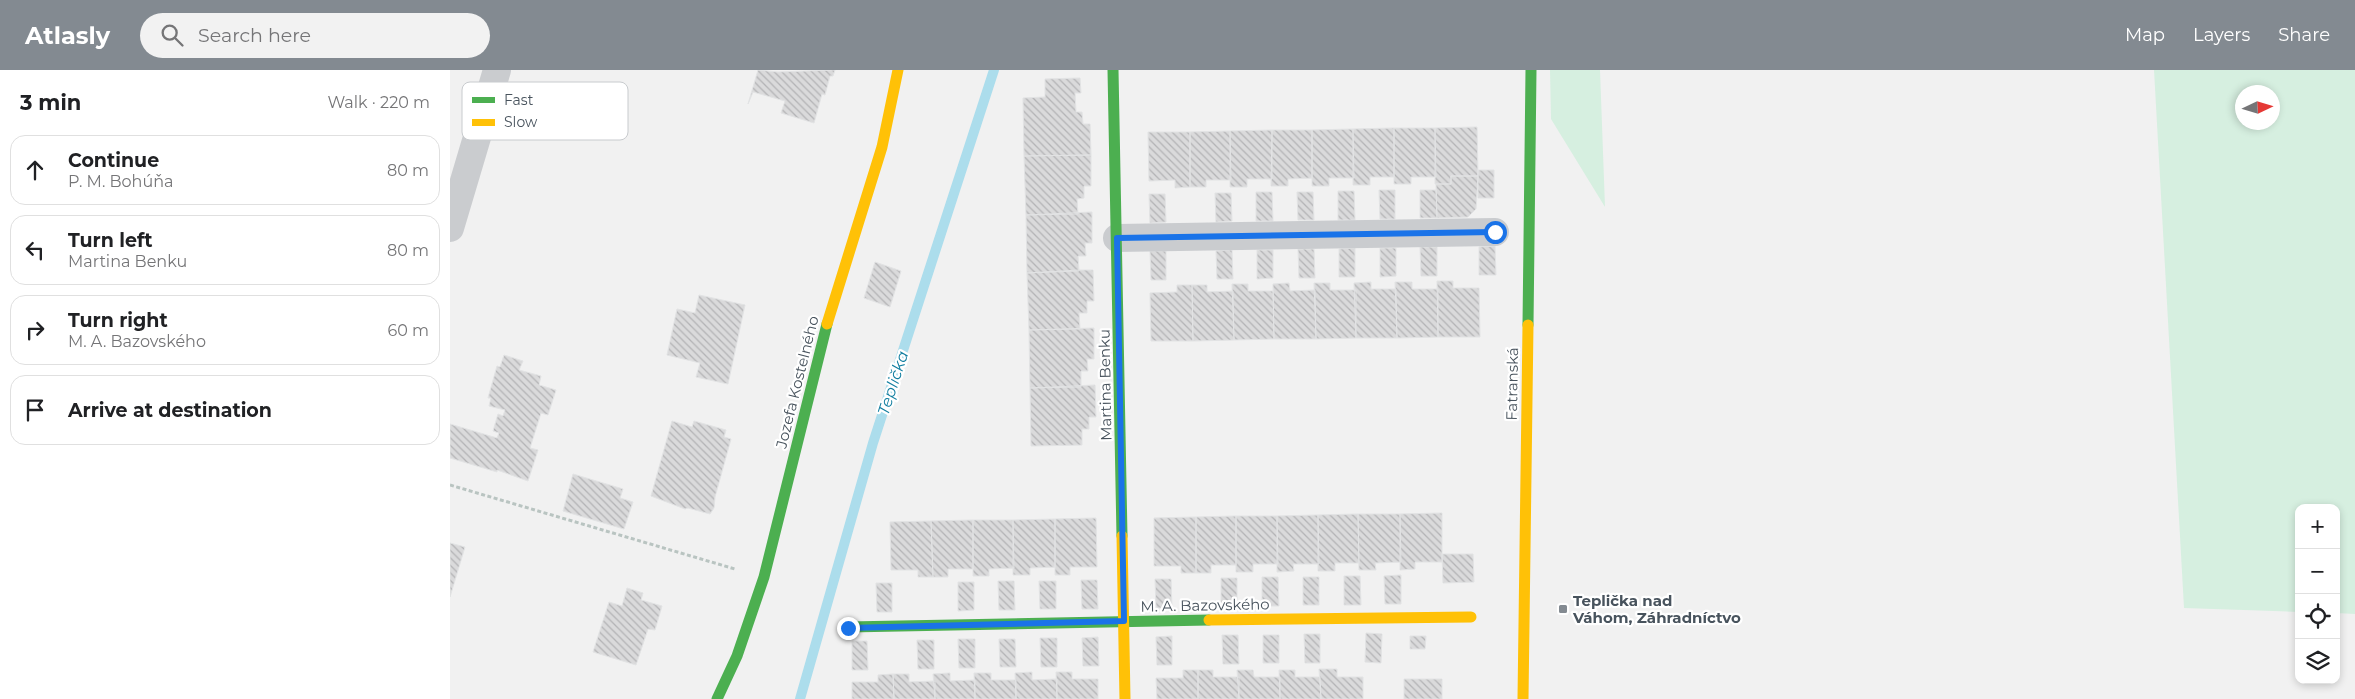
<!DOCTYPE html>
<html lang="en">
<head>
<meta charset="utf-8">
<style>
	:root { --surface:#fff; --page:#f2f2f2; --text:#202124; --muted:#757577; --line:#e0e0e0; --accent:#838a91 }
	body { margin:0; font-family:Montserrat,sans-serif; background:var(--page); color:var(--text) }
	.controls { position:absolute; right:15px; bottom:15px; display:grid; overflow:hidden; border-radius:10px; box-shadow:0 2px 8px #0003 }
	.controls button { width:45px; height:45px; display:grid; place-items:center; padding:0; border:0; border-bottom:1px solid var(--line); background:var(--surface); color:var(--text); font:25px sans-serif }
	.compass { position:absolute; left:1785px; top:15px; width:45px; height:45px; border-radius:50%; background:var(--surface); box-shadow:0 2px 8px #0003; rotate:86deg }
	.stop { position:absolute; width:15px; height:15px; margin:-11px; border:4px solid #1a73e8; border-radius:50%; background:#fff }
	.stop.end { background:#1a73e8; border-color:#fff; box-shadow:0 1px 5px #0008 }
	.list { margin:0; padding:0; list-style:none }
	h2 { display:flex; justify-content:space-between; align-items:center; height:65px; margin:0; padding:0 20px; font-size:21px }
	h2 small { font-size:16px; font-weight:400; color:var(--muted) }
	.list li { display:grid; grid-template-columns:32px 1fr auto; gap:15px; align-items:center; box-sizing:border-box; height:70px; margin:0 10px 10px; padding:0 10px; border:1px solid var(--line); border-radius:15px }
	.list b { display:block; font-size:19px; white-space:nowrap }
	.list p { margin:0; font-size:16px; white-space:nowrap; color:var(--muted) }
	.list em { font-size:16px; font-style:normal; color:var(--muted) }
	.icon { flex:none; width:28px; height:28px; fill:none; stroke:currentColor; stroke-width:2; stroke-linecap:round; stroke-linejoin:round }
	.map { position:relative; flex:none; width:1905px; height:629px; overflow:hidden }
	header { display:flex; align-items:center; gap:30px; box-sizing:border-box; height:70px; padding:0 25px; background:var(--accent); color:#fff }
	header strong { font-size:24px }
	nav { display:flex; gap:28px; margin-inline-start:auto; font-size:18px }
	.search { width:350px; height:45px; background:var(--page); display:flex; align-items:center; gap:12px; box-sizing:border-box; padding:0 18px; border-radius:28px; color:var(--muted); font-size:19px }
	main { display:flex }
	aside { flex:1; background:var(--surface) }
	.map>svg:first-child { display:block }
</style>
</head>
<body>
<header>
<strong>Atlasly</strong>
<div class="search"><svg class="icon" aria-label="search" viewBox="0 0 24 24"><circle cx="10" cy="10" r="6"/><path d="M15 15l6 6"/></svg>Search here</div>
<nav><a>Map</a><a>Layers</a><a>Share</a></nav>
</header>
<main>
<aside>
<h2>3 min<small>Walk · 220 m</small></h2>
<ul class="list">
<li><svg class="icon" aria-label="ahead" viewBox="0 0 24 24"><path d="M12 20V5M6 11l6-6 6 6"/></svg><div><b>Continue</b><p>P. M. Bohúňa</p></div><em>80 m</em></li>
<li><svg class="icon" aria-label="left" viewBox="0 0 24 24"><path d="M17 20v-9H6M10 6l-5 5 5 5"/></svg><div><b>Turn left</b><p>Martina Benku</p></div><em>80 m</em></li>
<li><svg class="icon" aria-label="right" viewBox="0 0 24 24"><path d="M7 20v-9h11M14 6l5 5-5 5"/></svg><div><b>Turn right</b><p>M. A. Bazovského</p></div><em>60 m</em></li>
<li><svg class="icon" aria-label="arrive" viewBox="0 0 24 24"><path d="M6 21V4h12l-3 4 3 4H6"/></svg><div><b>Arrive at destination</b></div></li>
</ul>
</aside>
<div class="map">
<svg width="1905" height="629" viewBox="0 0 1905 629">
	<defs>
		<pattern id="building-back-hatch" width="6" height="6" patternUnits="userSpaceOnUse" patternTransform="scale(1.25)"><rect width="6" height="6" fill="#dadadb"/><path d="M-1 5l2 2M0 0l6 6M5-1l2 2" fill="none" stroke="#b3b3b5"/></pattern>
	</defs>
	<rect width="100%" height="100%" fill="#f1f1f1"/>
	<path fill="#d6efe0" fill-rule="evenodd" d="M1100,0H1150L1155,137L1101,49Z
		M1704,0H1905V544L1886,543V438H1849V542L1734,538ZM1792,22H1822V52H1792Z"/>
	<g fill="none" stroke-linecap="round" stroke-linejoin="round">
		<path stroke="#acddec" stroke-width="10" d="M350,629L423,373L544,0"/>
	</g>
	<path fill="url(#building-back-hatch)" stroke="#e2e3e4" d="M308,0L328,2L385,0L383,6H380L375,25L372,24L364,53L331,43L335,31L303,22L298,34Z
		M630,8L631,23H625L626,42H632L633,54H640L641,85L574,86L573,28L595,27V9Z
		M1027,57L1028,106H1001V114H985V58Z
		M944,58H985L986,107H961V114H944Z
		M944,58V107H920V115H903V59Z
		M903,59L904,108H879V116H862V60Z
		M822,60H862V108L838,109V116H821Z
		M822,60V109H797V117H780V61Z
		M780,61L781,110H756V117H740V62Z
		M698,62H740V117L725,118V110L699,111Z
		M641,85V116H634V128L627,129L628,144L576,145L574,86Z
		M1028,100H1044V128H1028Z
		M1001,106H1028L1026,139L1018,147L987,148L986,114H1001Z
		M929,120H945V149H930Z
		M970,120H986L987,148H970Z
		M888,121H904L905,150H888Z
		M806,122H822L823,151H806Z
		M847,122H863L864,150H848Z
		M765,123H781L782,151L766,152Z
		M699,124H715L716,152L700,153Z
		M642,142V173H635L636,186H628L629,201L577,203L576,145Z
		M1045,176L1046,205H1029V177Z
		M970,177H987V206H971Z
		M905,178V207H889V179Z
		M930,178H946V206L930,207Z
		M848,179H864L865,208H849Z
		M782,180L783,209H767L766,181Z
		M807,180H823V208L807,209Z
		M700,181H716V210H701Z
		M425,192L451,201L440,237L414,228Z
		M629,200H643L644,231H637V243H629L630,259L579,260L577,203Z
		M987,211H1003V218H1029L1030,267H988Z
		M921,212V219H946L947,268H906L904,213Z
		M945,212H962V219H988V267L947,268Z
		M839,213L840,221L865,220L866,269H824L823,214Z
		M864,213H880V220H906V268L866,269Z
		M782,214H798V221H823L824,269L784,270Z
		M727,215H742L743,271H701L700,223L727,222Z
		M742,215H757V222L783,221L784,270L743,271Z
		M249,225L295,235L278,314L246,307L250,293L217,285L227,239L245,243Z
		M644,258V289H637L638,301H631V317L580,318L579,260Z
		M54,285L73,291L69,300L91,306L89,315L106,320L98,345L91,343L80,378L88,380L78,411L47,400V402L0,388V354L47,368L49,363L43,361L48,344L53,346L55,340L39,336L41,328H38L47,296L50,297Z
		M645,315L646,347H639V359H632V375L581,376L580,318Z
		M222,351L242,357L244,351L276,360L274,367L281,369L265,427L264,438L260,444L238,438L235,439L201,426Z
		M123,404L173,419L170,428L183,432L174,459L113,441Z
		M992,443V492H965V499L950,500V444Z
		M908,444L909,493H885V501H868V445Z
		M908,444H950L951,492L925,493L926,500H909Z
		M868,445L869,494H843L844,501L827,502V446Z
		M786,446V495H761V503H746V447Z
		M786,446H827L828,494H803V502H786Z
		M746,447V503H731V496H704V448Z
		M646,448L647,497H620V505H605V449Z
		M605,449V497L580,498V505H563V450Z
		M523,450V499H498V507H483L481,451Z
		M523,450H563L564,498L539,499V506H523Z
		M481,451L483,507H468V500H441L440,452Z
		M0,473L15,477L0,527Z
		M992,484H1023L1024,512L993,513Z
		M951,505V534H935L934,506Z
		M894,506H910L911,535H894Z
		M812,507H828L829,536H812Z
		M853,507H869V535H853Z
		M771,508H787V537H771Z
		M705,509H721L722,538H706Z
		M631,510H647L648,539H632Z
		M548,511H564L565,540H549Z
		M589,511H606V539H590Z
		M508,512H524V540L508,541Z
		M426,513H442V542H427Z
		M177,518L193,523L191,530L212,536L205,560L198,559L186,595L143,582L159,532L172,536Z
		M916,563L932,564L931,593L915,592Z
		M854,564H870V593H855Z
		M772,565H788L789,594H773Z
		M813,565H829V593H813Z
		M722,566V595H707L706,567Z
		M960,566H976L975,579H960Z
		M648,567L649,596H633L632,568Z
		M590,568H607V597H591Z
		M508,569H525V598H509Z
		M549,569H565L566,597H550Z
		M467,570H484V599H468Z
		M402,571H417L418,600H402Z
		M869,599H887V607H913V629H871Z
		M733,600H748V629H707L706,608H733Z
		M748,600H763V607H789V629H748Z
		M787,600H803L804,607H830V629H789Z
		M829,600H845V607H870L871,629H830Z
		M582,602V610L607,609V629H566L565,603Z
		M606,602H622V609H648V629H607Z
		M500,603V611L525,610V629H485L483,604Z
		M524,603H541V610H566V629H525Z
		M443,604L444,629H402V612H428V605Z
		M443,604H459V612L485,611V629H444Z
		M954,609H992V629H954Z"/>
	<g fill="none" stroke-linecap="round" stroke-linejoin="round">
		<path stroke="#b9c4c1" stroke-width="3" stroke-dasharray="4 2.5" stroke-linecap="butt" d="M0,415L285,499"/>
		<path stroke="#cacccf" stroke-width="28" d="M0,158L47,0
			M667,168L1045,162"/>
		<path stroke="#4caf50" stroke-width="11" d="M663,0L672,466
			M1078,255L1081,0
			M398,557L759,550
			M267,629L287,586L314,507L377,254"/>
		<path stroke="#ffc107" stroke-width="11" d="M377,254L432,77L448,0
			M672,466L675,629
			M759,550L1021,547
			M1073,629L1078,255"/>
	</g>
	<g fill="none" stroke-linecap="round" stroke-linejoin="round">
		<path stroke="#1a73e8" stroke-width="6" d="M398,558L674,551L667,168L1045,162"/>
	</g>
	<rect fill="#838a91" stroke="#fff" stroke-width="2" x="1108" y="534" width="10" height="10" rx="2.5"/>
	<g text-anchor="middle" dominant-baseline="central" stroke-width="4.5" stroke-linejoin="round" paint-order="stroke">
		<g font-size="15" fill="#48535d" stroke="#fff">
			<text transform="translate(347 312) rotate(-76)">Jozefa Kostelného</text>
			<text transform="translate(1062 314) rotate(-89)">Fatranská</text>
			<text transform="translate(655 315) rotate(-91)">Martina Benku</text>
			<text transform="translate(755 535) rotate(-1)">M. A. Bazovského</text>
		</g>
		<g font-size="15" font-weight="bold" fill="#48535d" stroke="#fff" text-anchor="start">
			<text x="1123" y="530">Teplička nad<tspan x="1123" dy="17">Váhom, Záhradníctvo</tspan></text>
		</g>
		<g font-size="16" font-style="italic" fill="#117ea0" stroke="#fff">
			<text transform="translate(443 313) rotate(-72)">Teplička</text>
		</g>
	</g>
	<rect x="12" y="12" width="166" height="58" rx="8" fill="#fff" stroke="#c8cbce" stroke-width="1"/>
	<rect x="22" y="27" width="23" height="6" fill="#4caf50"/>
	<rect x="22" y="49" width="23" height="7" fill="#ffc107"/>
	<g font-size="14" fill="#48535d">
		<text x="54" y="35">Fast</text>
		<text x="54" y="57">Slow</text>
	</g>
</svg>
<div class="controls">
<button>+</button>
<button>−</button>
<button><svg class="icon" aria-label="locate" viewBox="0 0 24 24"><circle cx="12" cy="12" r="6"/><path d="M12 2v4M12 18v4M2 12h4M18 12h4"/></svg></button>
<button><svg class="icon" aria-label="layers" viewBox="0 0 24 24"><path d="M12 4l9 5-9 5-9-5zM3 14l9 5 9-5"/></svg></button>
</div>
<svg class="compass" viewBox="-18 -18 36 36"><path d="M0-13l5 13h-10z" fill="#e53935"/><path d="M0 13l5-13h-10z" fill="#757577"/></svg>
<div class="stop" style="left:1045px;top:162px"></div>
<div class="stop end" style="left:398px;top:558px"></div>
</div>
</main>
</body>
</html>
